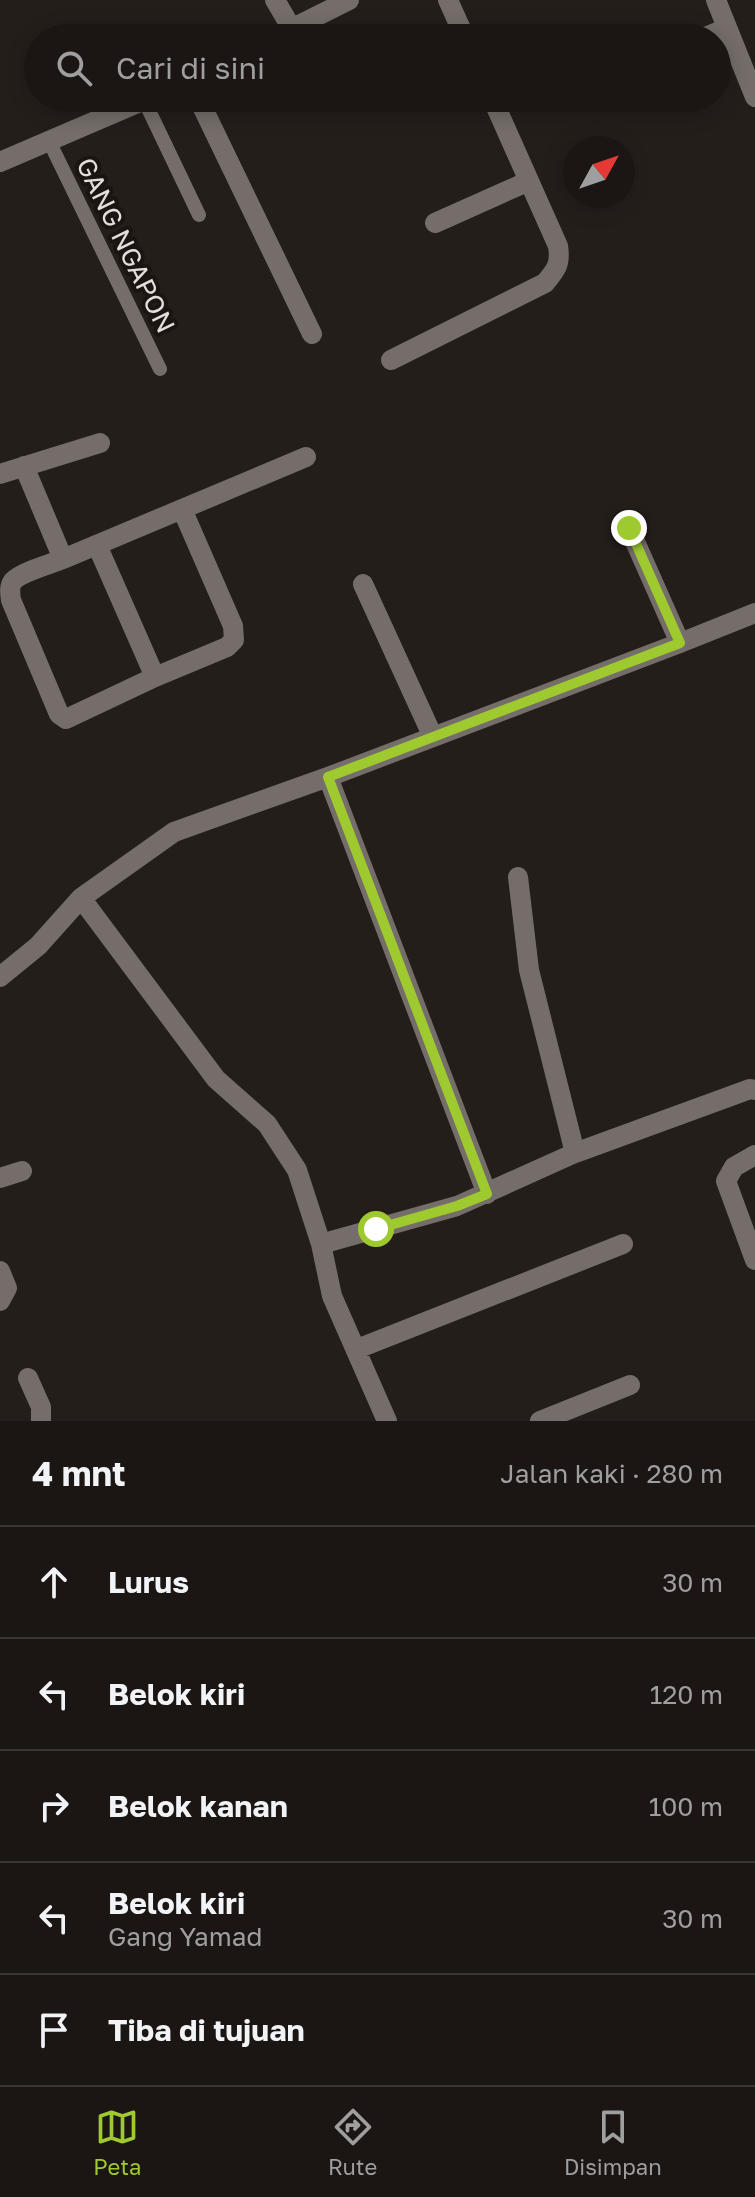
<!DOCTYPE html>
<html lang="id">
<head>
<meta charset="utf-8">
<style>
	:root { --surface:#1b1614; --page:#282322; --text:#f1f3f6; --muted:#a09fa0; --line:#393534; --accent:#9eca2f }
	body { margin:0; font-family:"Golos Text",sans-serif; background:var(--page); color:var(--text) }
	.compass { position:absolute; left:563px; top:136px; width:72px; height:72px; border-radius:50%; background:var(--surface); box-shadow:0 4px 20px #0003; rotate:50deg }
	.stop { position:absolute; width:24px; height:24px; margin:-18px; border:6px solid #9eca2f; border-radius:50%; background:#fff }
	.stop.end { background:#9eca2f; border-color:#fff; box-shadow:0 2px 8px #0008 }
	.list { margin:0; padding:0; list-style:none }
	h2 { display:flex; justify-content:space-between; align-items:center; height:104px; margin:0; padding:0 32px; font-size:34px }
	h2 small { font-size:26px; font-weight:400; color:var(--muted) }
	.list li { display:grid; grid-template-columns:52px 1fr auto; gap:24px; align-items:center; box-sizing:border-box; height:112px; padding:0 32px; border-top:2px solid var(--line) }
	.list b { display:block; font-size:30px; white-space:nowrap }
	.list p { margin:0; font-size:26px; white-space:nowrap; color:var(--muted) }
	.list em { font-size:26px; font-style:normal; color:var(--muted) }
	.icon { flex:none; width:44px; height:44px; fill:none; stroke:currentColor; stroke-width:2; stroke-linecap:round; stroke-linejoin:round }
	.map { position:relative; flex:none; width:755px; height:1421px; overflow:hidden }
	.search { position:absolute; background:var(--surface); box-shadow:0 4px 20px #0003; left:24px; right:24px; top:24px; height:88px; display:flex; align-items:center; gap:20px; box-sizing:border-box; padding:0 28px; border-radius:44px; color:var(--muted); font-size:30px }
	.sheet { height:664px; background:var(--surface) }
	nav { display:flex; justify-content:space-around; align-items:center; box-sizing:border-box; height:112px; border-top:2px solid var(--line); background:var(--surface); font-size:22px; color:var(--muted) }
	nav a { display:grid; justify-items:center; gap:4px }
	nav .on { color:var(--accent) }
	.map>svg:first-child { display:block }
</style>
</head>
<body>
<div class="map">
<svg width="755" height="1421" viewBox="0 0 755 1421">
	<rect width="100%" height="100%" fill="#241e1b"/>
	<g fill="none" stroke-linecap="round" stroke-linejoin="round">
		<path stroke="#746d69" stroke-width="14" d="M144,100L199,215
			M49,141L160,369"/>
		<path stroke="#746d69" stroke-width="20" d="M275,0L292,29
			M448,0L465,38
			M716,0L755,97
			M703,38L727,28
			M198,98L312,334
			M435,223L529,181
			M391,360L545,283C556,270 561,264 558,246L492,98
			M24,466L63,559L306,457
			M0,474L100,443
			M629,528L680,643
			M97,545L155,677
			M63,559C51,564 21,572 13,581C9,586 10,593 11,600L59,714L66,719L155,677L227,647L234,640L233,626L182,509
			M363,584L433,737
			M328,777L487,1194
			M518,877L529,970L575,1153
			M81,898L216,1079L267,1124L297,1170L321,1244L332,1296L387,1421
			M0,977L38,946L81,898L174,832L328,777L680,643L755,613
			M755,1155L734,1167L726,1181L755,1260
			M0,1178L22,1171
			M321,1244L457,1206L575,1153L750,1089L755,1090
			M0,1271L7,1288L0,1301
			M357,1349L623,1244
			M28,1378L41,1407V1421
			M540,1421L630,1385"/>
		<path stroke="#746d69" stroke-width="20" d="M273,38L349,0
			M0,162L149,98"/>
	</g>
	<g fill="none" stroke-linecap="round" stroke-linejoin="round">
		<path stroke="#9eca2f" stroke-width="10" d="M376,1229L457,1206L487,1194L328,777L680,643L629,528"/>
	</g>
	<g text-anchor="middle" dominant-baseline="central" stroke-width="8" stroke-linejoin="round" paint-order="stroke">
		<g font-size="26" fill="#e3dedc" stroke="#1b1512">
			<text transform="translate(126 245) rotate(64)">GANG NGAPON</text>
		</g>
	</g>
</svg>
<svg class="compass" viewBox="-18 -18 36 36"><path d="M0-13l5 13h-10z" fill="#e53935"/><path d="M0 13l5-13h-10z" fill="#a09fa0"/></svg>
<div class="stop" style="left:376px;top:1229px"></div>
<div class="stop end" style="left:629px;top:528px"></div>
<div class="search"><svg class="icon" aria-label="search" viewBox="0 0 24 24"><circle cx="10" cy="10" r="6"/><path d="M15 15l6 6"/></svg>Cari di sini</div>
</div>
<section class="sheet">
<h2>4 mnt<small>Jalan kaki · 280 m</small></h2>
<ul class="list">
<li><svg class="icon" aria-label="ahead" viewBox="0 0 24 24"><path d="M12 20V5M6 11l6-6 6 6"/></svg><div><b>Lurus</b></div><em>30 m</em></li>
<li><svg class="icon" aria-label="left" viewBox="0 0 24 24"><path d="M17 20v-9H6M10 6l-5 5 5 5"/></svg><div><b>Belok kiri</b></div><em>120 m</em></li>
<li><svg class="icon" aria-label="right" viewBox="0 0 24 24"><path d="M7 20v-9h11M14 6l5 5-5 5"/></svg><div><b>Belok kanan</b></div><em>100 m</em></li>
<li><svg class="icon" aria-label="left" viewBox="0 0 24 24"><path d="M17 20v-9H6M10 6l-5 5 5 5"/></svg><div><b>Belok kiri</b><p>Gang Yamad</p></div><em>30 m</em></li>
<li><svg class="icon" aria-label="arrive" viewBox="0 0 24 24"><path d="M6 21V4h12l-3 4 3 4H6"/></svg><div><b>Tiba di tujuan</b></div></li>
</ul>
</section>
<nav>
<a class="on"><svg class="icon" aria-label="map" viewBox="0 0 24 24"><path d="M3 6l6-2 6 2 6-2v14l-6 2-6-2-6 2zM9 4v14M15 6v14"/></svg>Peta</a>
<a><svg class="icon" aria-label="directions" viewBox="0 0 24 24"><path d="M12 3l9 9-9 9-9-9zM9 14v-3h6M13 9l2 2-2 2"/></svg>Rute</a>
<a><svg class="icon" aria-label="saved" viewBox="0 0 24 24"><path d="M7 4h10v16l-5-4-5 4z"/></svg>Disimpan</a>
</nav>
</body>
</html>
